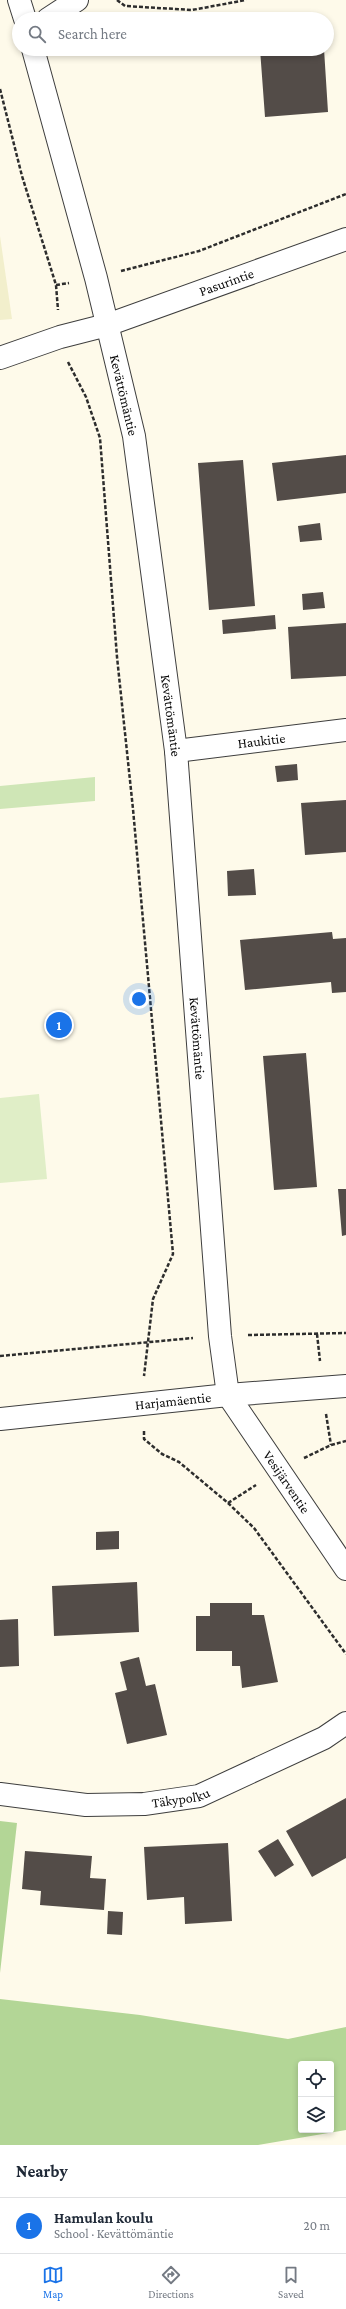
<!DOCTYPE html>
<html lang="en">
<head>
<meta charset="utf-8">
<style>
	:root { --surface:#fff; --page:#f2f2f3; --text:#1f2937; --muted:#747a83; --line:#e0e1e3; --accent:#1a73e8 }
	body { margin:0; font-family:"Crimson Pro",serif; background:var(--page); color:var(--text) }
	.controls { position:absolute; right:12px; bottom:12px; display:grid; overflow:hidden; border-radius:4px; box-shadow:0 2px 6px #0003 }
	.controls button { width:36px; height:36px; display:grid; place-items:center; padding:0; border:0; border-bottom:1px solid var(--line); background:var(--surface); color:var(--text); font:20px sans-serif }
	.you { position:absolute; left:139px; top:999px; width:14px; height:14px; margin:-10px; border:3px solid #fff; border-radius:50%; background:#1a73e8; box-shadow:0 0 0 6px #1a73e833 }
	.badge { display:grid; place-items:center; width:26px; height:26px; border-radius:50%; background:var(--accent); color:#fff; font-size:13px; font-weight:700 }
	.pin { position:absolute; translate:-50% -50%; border:2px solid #fff; box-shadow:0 1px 4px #0006 }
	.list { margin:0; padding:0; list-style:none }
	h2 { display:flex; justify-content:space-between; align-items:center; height:52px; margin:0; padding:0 16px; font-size:17px }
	h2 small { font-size:13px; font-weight:400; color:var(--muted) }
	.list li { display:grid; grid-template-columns:26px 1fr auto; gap:12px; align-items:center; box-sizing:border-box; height:56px; padding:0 16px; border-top:1px solid var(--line) }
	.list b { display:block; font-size:15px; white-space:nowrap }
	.list p { margin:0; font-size:13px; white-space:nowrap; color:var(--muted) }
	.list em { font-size:13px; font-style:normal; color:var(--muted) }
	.icon { flex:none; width:22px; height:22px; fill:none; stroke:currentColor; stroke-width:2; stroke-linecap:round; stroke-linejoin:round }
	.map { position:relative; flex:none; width:346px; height:2145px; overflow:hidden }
	.search { position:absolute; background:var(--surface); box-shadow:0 2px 6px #0003; left:12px; right:12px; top:12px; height:44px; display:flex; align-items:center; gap:10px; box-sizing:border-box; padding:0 14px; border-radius:22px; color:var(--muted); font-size:15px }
	.sheet { height:108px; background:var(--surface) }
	nav { display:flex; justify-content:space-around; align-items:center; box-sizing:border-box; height:56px; border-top:1px solid var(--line); background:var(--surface); font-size:11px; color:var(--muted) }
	nav a { display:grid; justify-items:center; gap:2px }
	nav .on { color:var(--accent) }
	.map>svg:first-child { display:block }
</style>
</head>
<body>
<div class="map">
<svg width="346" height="2145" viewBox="0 0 346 2145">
	<rect width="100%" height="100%" fill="#fefaea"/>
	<path fill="#f2efcc" d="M0,236L12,319L0,320Z"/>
	<path fill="#cfe6b6" d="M95,777V801L0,809V786Z"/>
	<path fill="#b3d696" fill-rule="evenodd" d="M0,1821L17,1823L0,1973Z
		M0,1999L140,2015L288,2039L346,2027V2130L258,2145H0ZM301,2064H331V2130H301Z"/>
	<path fill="#e0eec7" d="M39,1094L47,1179L0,1183V1098Z"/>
	<path fill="#534c48" d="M260,49H324L328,112L265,117Z
		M346,455V493L277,501L272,463Z
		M243,460L255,606L209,610L198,463Z
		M320,523L322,540L300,542L298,526Z
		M323,592L325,608L303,610L302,594Z
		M275,615L276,629L223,634L222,620Z
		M346,623V676L291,679L288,627Z
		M297,764L298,780L277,782L275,766Z
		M346,800V852L305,855L301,803Z
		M254,869L256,895L228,896L227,871Z
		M332,932L333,939L346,938V992L332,993L331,982L245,990L240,940Z
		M306,1053L317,1187L274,1190L263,1056Z
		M338,1189H346V1235L342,1236Z
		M119,1531V1549L96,1550V1532Z
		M137,1582L139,1632L54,1636L52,1586Z
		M210,1603H252V1615H264L278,1682L242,1688L240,1666H232V1651H196V1616H210Z
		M18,1619L19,1666L0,1667V1620Z
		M139,1657L146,1686L155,1684L167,1735L127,1744L115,1693L127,1690L120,1662Z
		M346,1798V1858L312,1877L286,1831Z
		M278,1839L294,1865L275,1877L258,1851Z
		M228,1843L232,1921L185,1924L184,1897L147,1900L144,1847Z
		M25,1851L92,1856L90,1878L106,1879L104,1910L40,1905L41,1891L22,1889Z
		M108,1911L123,1912L122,1935L107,1934Z"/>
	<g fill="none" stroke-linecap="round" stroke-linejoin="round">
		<defs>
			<g id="minor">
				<path d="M19,0L25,19"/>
				<path d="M48,19L77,0"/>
				<path id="s1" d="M33,49L96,278L134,436L176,751L220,1336L228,1395"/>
				<path id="s2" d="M0,358L60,337L107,325L346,239"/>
				<path id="s3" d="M176,751L346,730"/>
				<path id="s4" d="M0,1794L86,1805L144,1804L199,1796L324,1738L346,1723"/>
			</g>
			<g id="tertiary">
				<path id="s5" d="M228,1395L346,1569"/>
				<path id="s6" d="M0,1419L228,1395L346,1386"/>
			</g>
		</defs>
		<use href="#minor" stroke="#3e3e3e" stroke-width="24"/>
		<use href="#tertiary" stroke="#3e3e3e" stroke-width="24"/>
		<path stroke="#2d2d2d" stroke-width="2.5" stroke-dasharray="4 2" stroke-linecap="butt" d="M117,0L125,6L192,10L246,0
			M0,89L22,176L56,285L58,310
			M121,271L199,251L346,194
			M56,285L69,283
			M68,362L86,397L100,438L117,657L133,809L173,1254L153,1299L144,1376
			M317,1334L320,1361
			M248,1335L346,1333
			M0,1356L193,1338
			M326,1414L331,1445
			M144,1431V1439L162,1454L179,1462L228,1503L254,1528L346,1654
			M304,1458L331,1445L346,1441
			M228,1503L256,1485"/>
		<use href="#minor" stroke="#fff" stroke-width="22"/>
		<use href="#tertiary" stroke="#fff" stroke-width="22"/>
	</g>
	<g text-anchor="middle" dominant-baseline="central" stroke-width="4" stroke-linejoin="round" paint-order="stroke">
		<g font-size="14" fill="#0b0b0b" stroke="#fff">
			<text stroke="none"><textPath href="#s2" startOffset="239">Pasurintie</textPath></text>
			<text stroke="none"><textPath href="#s1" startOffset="358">Kevättömäntie</textPath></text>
			<text stroke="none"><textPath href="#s1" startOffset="682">Kevättömäntie</textPath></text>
			<text stroke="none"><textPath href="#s3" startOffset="86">Haukitie</textPath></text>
			<text stroke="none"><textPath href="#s1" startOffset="1006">Kevättömäntie</textPath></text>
			<text stroke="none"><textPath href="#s6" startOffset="174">Harjamäentie</textPath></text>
			<text stroke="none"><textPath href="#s5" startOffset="105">Vesijärventie</textPath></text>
			<text stroke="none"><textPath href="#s4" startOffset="182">Täkypolku</textPath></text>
		</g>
	</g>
</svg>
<div class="controls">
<button><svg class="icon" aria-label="locate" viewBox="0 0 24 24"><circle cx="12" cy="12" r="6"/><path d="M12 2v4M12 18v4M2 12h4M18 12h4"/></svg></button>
<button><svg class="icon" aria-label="layers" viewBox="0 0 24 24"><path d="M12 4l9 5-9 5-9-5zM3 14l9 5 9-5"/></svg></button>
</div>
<div class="you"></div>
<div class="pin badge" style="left:59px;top:1025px">1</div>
<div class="search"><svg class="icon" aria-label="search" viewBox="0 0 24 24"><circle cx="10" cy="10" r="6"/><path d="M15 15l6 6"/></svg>Search here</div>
</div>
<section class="sheet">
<h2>Nearby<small></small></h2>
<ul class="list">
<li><span class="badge">1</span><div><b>Hamulan koulu</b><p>School · Kevättömäntie</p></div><em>20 m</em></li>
</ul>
</section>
<nav>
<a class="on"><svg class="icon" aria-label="map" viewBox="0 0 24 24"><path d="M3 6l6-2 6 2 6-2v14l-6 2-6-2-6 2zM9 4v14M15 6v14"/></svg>Map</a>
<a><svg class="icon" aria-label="directions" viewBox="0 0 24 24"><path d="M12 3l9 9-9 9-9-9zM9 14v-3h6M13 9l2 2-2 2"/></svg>Directions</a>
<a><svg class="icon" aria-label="saved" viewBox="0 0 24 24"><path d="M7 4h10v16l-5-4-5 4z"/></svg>Saved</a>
</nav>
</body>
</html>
